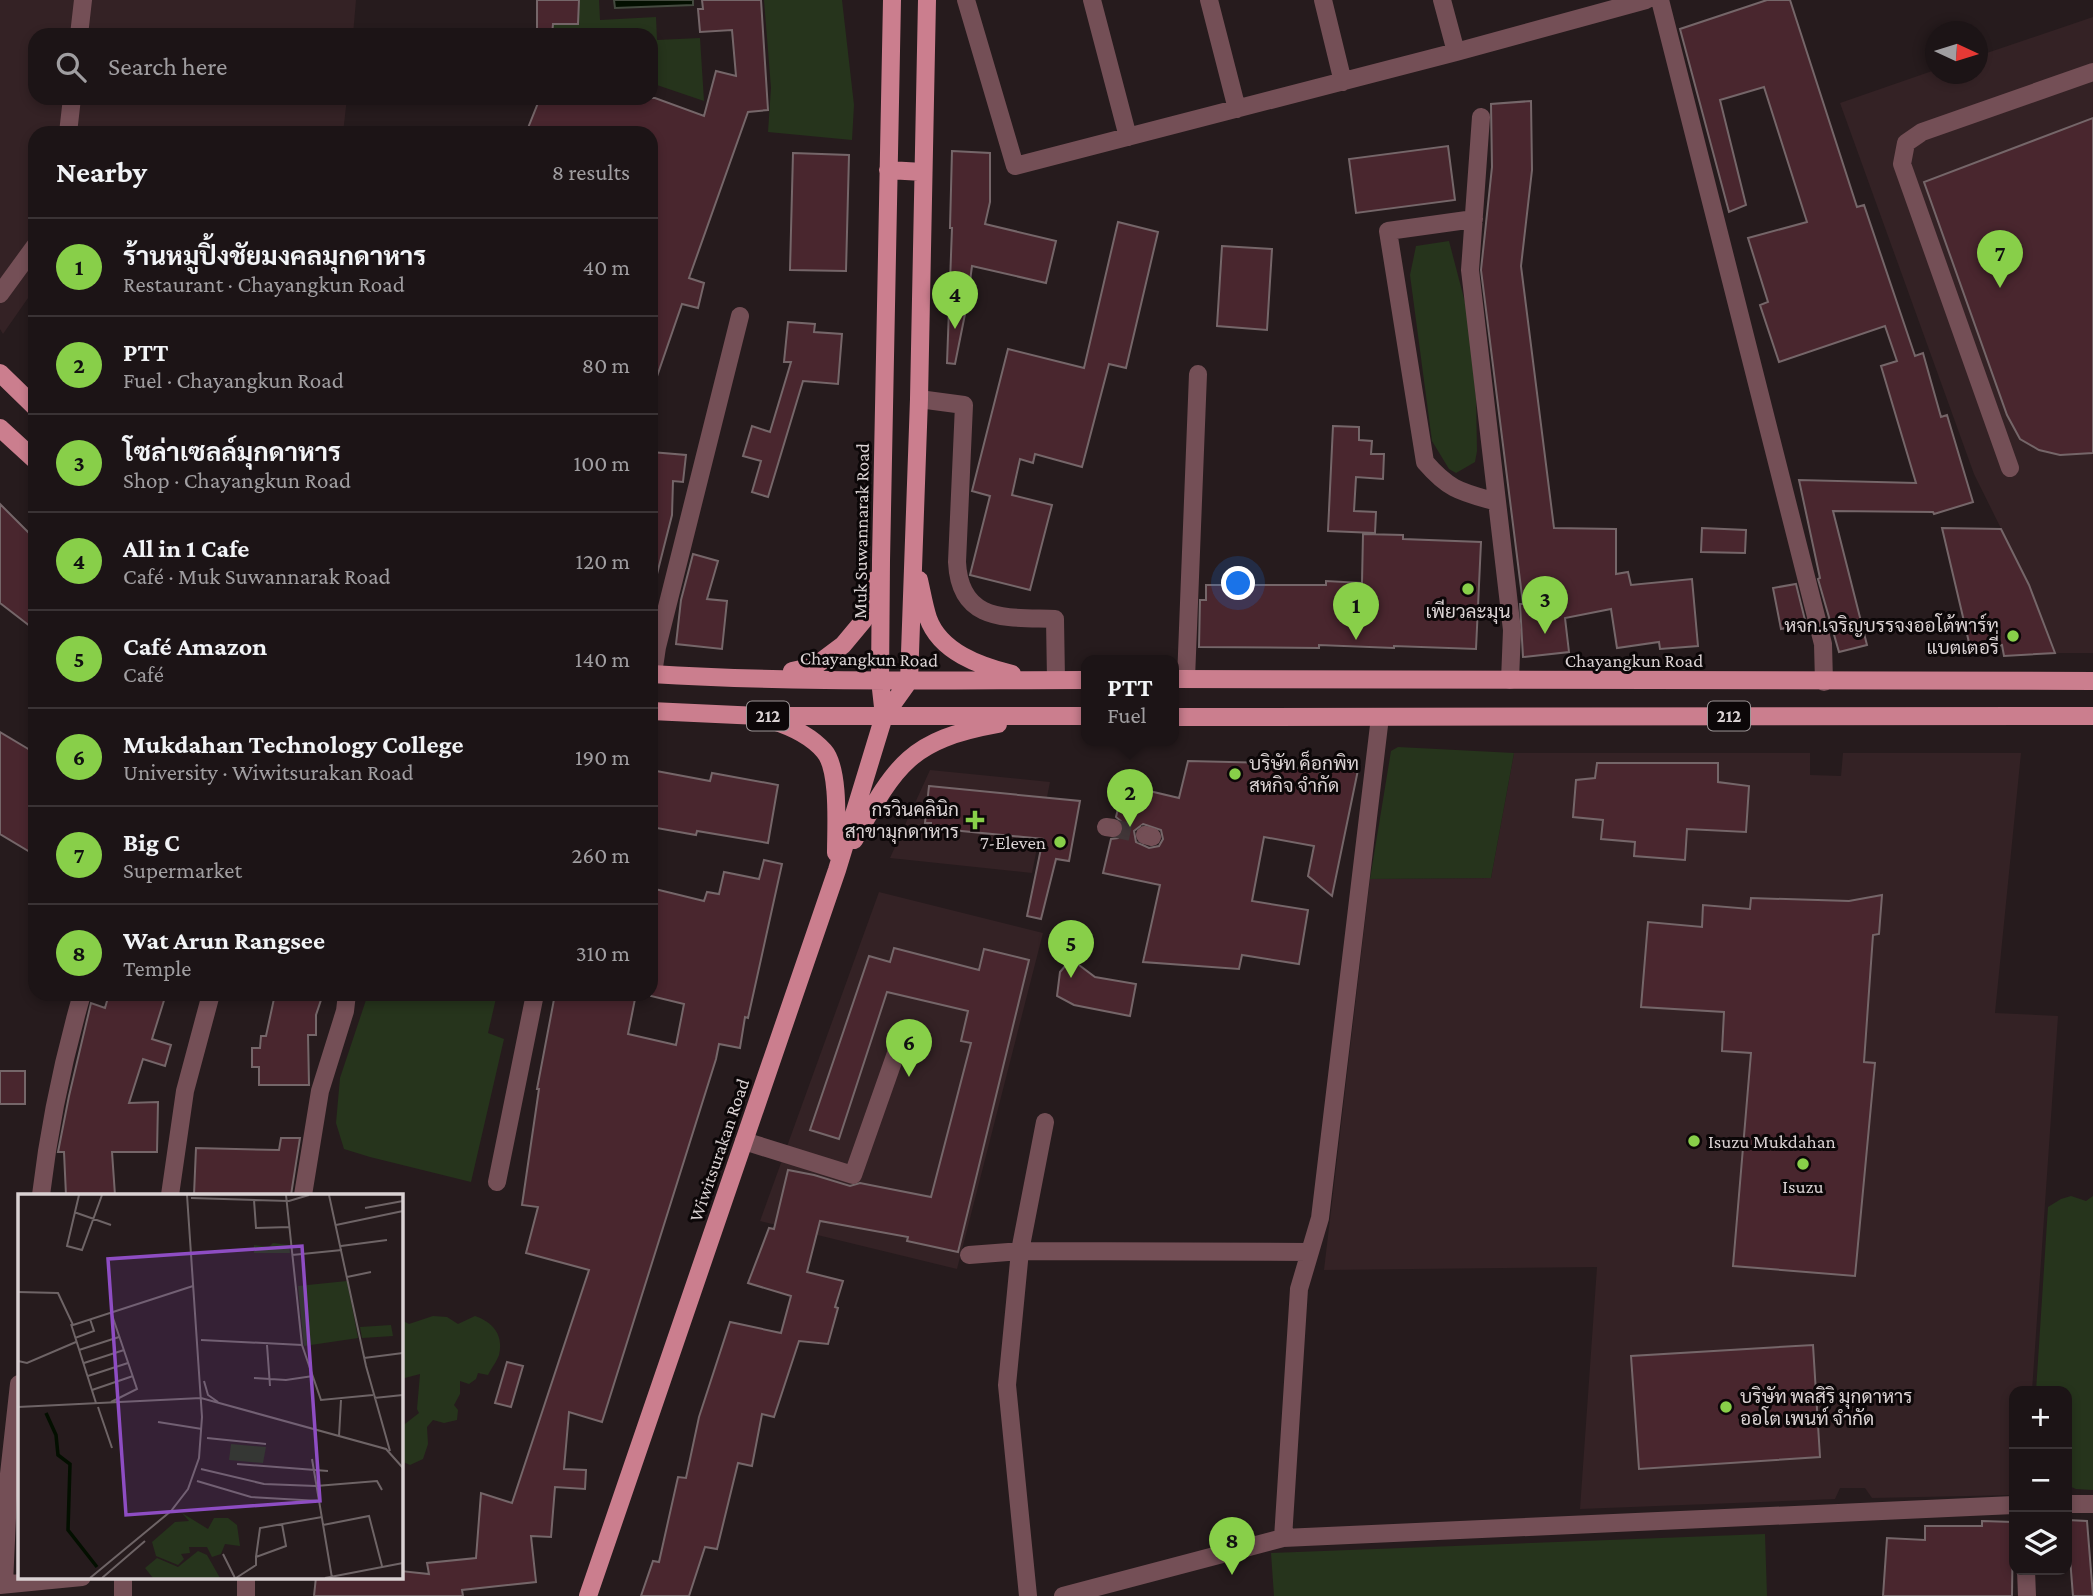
<!DOCTYPE html>
<html lang="en">
<head>
<meta charset="utf-8">
<style>
	:root { --surface:#1c1416; --page:#251d1f; --text:#f1f3f6; --muted:#a09ea1; --line:#3a3335; --accent:#88cf49 }
	body { margin:0; font-family:"Crimson Pro",Sarabun,serif; background:var(--page); color:var(--text) }
	.controls { position:absolute; right:21px; bottom:21px; display:grid; overflow:hidden; border-radius:14px; box-shadow:0 4px 10px #0003 }
	.controls button { width:63px; height:63px; display:grid; place-items:center; padding:0; border:0; border-bottom:2px solid var(--line); background:var(--surface); color:var(--text); font:35px sans-serif }
	.compass { position:absolute; left:1925px; top:21px; width:63px; height:63px; border-radius:50%; background:var(--surface); box-shadow:0 4px 10px #0003; rotate:94deg }
	.you { position:absolute; left:1239px; top:584px; width:24px; height:24px; margin:-18px; border:5px solid #fff; border-radius:50%; background:#1a73e8; box-shadow:0 0 0 10px #1a73e833 }
	.badge { display:grid; place-items:center; width:46px; height:46px; border-radius:50%; background:var(--accent); color:#111; font-size:23px; font-weight:700 }
	.pin { position:absolute; translate:-50% -58px; filter:drop-shadow(0 2px 4px #0008) }
	.pin::after { content:''; position:absolute; top:37px; width:24px; height:21px; background:inherit; clip-path:polygon(0 0,100% 0,50% 100%) }
	.popup { position:absolute; left:1081px; top:655px; width:98px; height:91px; box-sizing:border-box; display:grid; place-content:center; border-radius:14px; background:var(--surface); filter:drop-shadow(0 2px 5px #0005); font-size:23px; white-space:nowrap; color:var(--muted) }
	.popup b { font-size:26px; color:var(--text) }
	.popup::after { content:''; position:absolute; left:50%; top:100%; margin-left:-14px; border:14px solid transparent; border-top-color:var(--surface) }
	.list { margin:0; padding:0; list-style:none }
	h2 { display:flex; justify-content:space-between; align-items:center; height:91px; margin:0; padding:0 28px; font-size:30px }
	h2 small { font-size:23px; font-weight:400; color:var(--muted) }
	.list li { display:grid; grid-template-columns:46px 1fr auto; gap:21px; align-items:center; box-sizing:border-box; height:98px; padding:0 28px; border-top:2px solid var(--line) }
	.list b { display:block; font-size:26px; white-space:nowrap }
	.list p { margin:0; font-size:23px; white-space:nowrap; color:var(--muted) }
	.list em { font-size:23px; font-style:normal; color:var(--muted) }
	.icon { flex:none; width:38px; height:38px; fill:none; stroke:currentColor; stroke-width:2; stroke-linecap:round; stroke-linejoin:round }
	.map { position:relative; flex:none; width:2093px; height:1596px; overflow:hidden }
	.search { position:absolute; background:var(--surface); box-shadow:0 4px 10px #0003; left:28px; top:28px; width:630px; height:77px; display:flex; align-items:center; gap:18px; box-sizing:border-box; padding:0 24px; border-radius:21px; color:var(--muted); font-size:26px }
	.panel { position:absolute; background:var(--surface); box-shadow:0 4px 10px #0003; left:28px; top:126px; width:630px; height:875px; border-radius:21px }
	.map>svg:first-child { display:block }
</style>
</head>
<body>
<div class="map">
<svg width="2093" height="1596" viewBox="0 0 2093 1596">
	<rect width="100%" height="100%" fill="#261b1d"/>
	<path fill="#342225" d="M0,0H356L353,35H35V98H347L343,133H35V288L3,334L0,329Z
		M2093,17V653H2055L2029,585L1974,474L1840,103L1935,70L1936,74H1978V56Z
		M1514,753H1810V775L1841,776L1843,753H2021L1995,1013L2058,1016L2032,1391H2014V1495L1872,1498L1865,1488H1840L1835,1499L1580,1509L1597,1267L1324,1270L1370,879L1491,878Z
		M930,770L1050,782L1032,873L890,858Z
		M879,892L1043,933L957,1269L760,1221Z"/>
	<path fill="#26341c" d="M579,0H599L600,20L656,17L657,40L700,38L704,101L651,83V35H553V24H578Z
		M764,0H842L854,105L852,140L768,132L771,88Z
		M1449,241L1467,310L1476,397L1477,451L1475,462L1456,473L1449,469L1432,441L1410,275L1416,246Z
		M1398,747L1514,753L1491,878L1370,879L1391,751Z
		M368,994H497L488,1033L504,1039L471,1182L370,1157L344,1149L336,1123L340,1078Z
		M2071,1196L2086,1201L2093,1196V1490L2076,1489L2067,1485V1391H2036L2048,1207L2061,1199Z
		M433,1316L447,1317L458,1324L475,1316C492,1322 504,1334 499,1355C497,1361 491,1369 488,1375L478,1373L476,1379L469,1384L460,1381V1394L454,1405L458,1410L457,1420L444,1423L433,1420L427,1427L428,1444L423,1459L410,1465L401,1461V1427L419,1413L417,1409L420,1374L401,1379V1320L409,1324Z
		M1765,1534L1767,1596H1274L1271,1553Z"/>
	<path fill="#030f00" stroke="#444a3f" stroke-width="2" d="M614,0H693V5L615,8Z"/>
	<path fill="#49262e" stroke="#756669" stroke-width="2" fill-rule="evenodd" d="M537,0H579L578,24H553L552,35H537Z
		M702,0H761L768,110L748,112L689,278L704,283L698,308L682,304L654,385H651V133H526L540,98H655L704,116L716,71L736,76L732,30L700,32L698,9H703Z
		M1767,0H1790L1857,207L1864,205L1915,356L1923,353L1941,417L1947,415L1973,502L1934,514L1933,512L1833,511L1867,645L1839,652L1818,579L1820,578L1799,480L1916,483L1881,366L1897,361L1885,326L1779,362L1760,305L1768,302L1748,238L1807,222L1764,87L1720,100L1746,205L1729,212L1680,29Z
		M1531,101L1532,170L1521,266L1554,528L1616,529V574L1628,572L1631,585L1692,579L1698,646L1660,649L1659,642L1617,648L1611,609L1565,618L1569,652L1523,657L1520,604H1523L1481,270L1492,167L1491,104Z
		M2093,118V453L2060,455L2039,450L2020,439L2007,415L1924,182Z
		M1448,146L1455,200L1356,213L1349,159Z
		M952,151L990,153V202L985,224L1056,241L1046,283L972,266L967,304L955,364L947,363L952,228H950Z
		M793,153L849,155L846,271L790,270Z
		M1118,222L1158,232L1126,368L1109,364L1082,467L1035,454L1033,463L1020,459L1012,495L1052,505L1030,590L970,575L990,496L972,491L1008,349L1084,368Z
		M1222,246L1272,249L1267,330L1217,326Z
		M788,322L815,324L814,332L842,334L838,384L803,381L768,497L752,492L761,461L743,456L752,426L770,432L791,362H784Z
		M1333,426L1359,427V440L1372,441L1371,454H1384L1383,479L1356,477L1354,511L1376,512L1375,533L1328,531Z
		M651,452L686,455L683,482L673,481L672,515L657,574L651,573Z
		M0,504L35,539V630L0,603Z
		M1702,528L1746,530L1745,553L1701,552Z
		M1942,528L2001,529L2029,585L2055,653L2004,656L2002,645L1971,651Z
		M1363,534L1403,535V539L1481,542L1476,649L1394,646V648L1319,645V648L1199,647L1200,600H1206V585H1326V581L1362,583Z
		M693,554L718,561L707,599L727,601L722,649L676,644L681,600Z
		M1796,584L1806,624L1781,629L1773,588Z
		M0,732L35,753V855L0,834Z
		M1188,761L1272,763L1329,774L1331,766L1359,765L1332,896L1308,876L1314,846L1264,837L1252,901L1308,910L1299,964L1242,955L1239,969L1143,962L1160,885L1103,873L1111,839L1118,838L1124,830L1123,823L1116,817L1124,785L1179,798ZM1143,824L1161,830L1163,839L1159,846L1149,848L1136,842L1134,831Z
		M1597,763H1718V782L1749,786L1746,832L1687,829L1685,860L1634,856L1635,842L1601,839L1603,820L1573,817L1576,780L1595,778Z
		M651,770L710,781L712,773L778,785L768,843L697,831L696,835L651,827Z
		M929,786L1080,801L1069,861L1056,859L1041,919L1027,916L1043,839L931,828V823H925Z
		M764,860L782,864L748,1018L745,1017L740,1048L719,1044L716,1059L602,1422L569,1412L564,1469L586,1470L585,1489L555,1487L551,1537L531,1536L536,1582L462,1590L463,1596H314L316,1577L354,1579V1577H401V1571L429,1574L427,1563L476,1558L481,1493L512,1503L589,1270L526,1253L538,1207L522,1205L539,1089H537L555,994H636L628,1034L676,1045L684,1004L651,996V888L704,901L707,892L719,894L724,872L759,879Z
		M1882,895L1879,934L1873,935L1864,1062L1875,1063L1855,1276L1733,1266L1751,1053L1722,1051L1724,1012L1641,1007L1648,922L1702,927L1703,905L1750,909L1751,898L1849,901Z
		M894,948L979,970L984,949L1029,960L958,1252L907,1241L908,1237L820,1221L807,1272L843,1281L835,1307L838,1308L828,1344L799,1341L774,1417L762,1414L752,1466L738,1463L717,1549L705,1547L689,1596H641L653,1561L659,1562L678,1477L686,1478L699,1417L730,1322L781,1333L791,1296L748,1283L769,1228L774,1229L788,1170L814,1175L850,1186L860,1183L931,1197L971,1043L961,1041L968,1011L887,992L839,1139L810,1130L869,956L890,962Z
		M1071,959L1095,977L1136,984L1130,1016L1074,1005L1057,996L1060,972Z
		M109,994H166L152,1039L171,1045L165,1066L143,1059L129,1103L158,1102L157,1152H112L115,1195H66L64,1152H58L69,1096L91,1003L105,1008Z
		M275,994H323L316,1015V1035H308L309,1085H259V1067H252V1048H260L261,1036H266Z
		M0,1071H25V1104H0Z
		M281,1138H300L291,1195H194L196,1148L279,1150Z
		M1813,1345L1820,1457L1639,1469L1631,1356Z
		M507,1362L523,1366L511,1407L495,1403Z
		M2067,1520L2087,1521L2093,1596H2073Z
		M1982,1521L2013,1522L2012,1596H1883L1887,1538L1925,1540V1526H1982Z"/>
	<g fill="none" stroke-linecap="round" stroke-linejoin="round">
		<path stroke="#413638" stroke-width="18" stroke-dasharray="18 9" stroke-linecap="butt" d="M1113,828L1145,835"/>
		<path stroke="#744f56" stroke-width="18" d="M966,0L1015,166L1456,52L1646,0
			M1092,0L1128,137
			M1209,0L1237,109
			M1323,0L1343,82
			M1442,0L1456,52
			M1660,0L1823,644L1824,682
			M79,35L83,0
			M1481,117L1470,270L1512,630L1510,680
			M68,133L72,98
			M1474,219L1388,231L1425,462C1450,491 1462,492 1497,502
			M0,294L35,246
			M919,399L964,405L957,562C960,624 1008,617 1055,619L1056,680
			M2010,468L1902,164L1906,143L1922,132L2093,72
			M653,674L657,647L740,316
			M1186,679L1198,374
			M1106,827L1113,828
			M1145,835L1152,837
			M744,1141L853,1175L901,1039
			M497,1182L535,994
			M41,1195C49,1127 63,1060 82,994
			M170,1195L185,1091L211,994
			M303,1195L320,1091L345,1011L347,994
			M969,1255L1020,1251L1309,1252
			M2067,1504H2093
			M1283,1538L1299,1289L1320,1218L1380,717
			M2026,1570L2027,1596
			M123,1577V1596
			M4,1584L9,1474L19,1384
			M0,1585L82,1577
			M246,1596V1577
			M1028,1596L1007,1385L1020,1251L1045,1122
			M1063,1596L1283,1538L2014,1505"/>
		<path stroke="#cb7e8e" stroke-width="18" d="M888,170L923,172
			M0,373L35,407
			M0,428L35,460
			M919,580C922,593 924,606 928,618C940,652 980,666 1012,674
			M792,671L815,666L843,645L863,621L875,580
			M651,674C796,683 941,680 1086,680
			M1174,679L2093,681
			M651,711L759,716H1086
			M884,716L880,680L881,561L892,0
			M1174,717L2093,716
			M773,721C792,727 810,735 824,751C840,769 836,828 836,853
			M854,840C896,765 909,740 998,724
			M588,1596L837,870L884,716L909,681L919,399L927,0"/>
	</g>
	<g fill="#88cf49" stroke="#0c0708" stroke-width="2.5">
		<circle cx="1468" cy="589" r="7"/>
		<circle cx="2013" cy="636" r="7"/>
		<circle cx="1235" cy="774" r="7"/>
		<path d="M971.5 809.5h7v7h7v7h-7v7h-7v-7h-7v-7h7z"/>
		<circle cx="1060" cy="842" r="7"/>
		<circle cx="1694" cy="1141" r="7"/>
		<circle cx="1803" cy="1164" r="7"/>
		<circle cx="1726" cy="1407" r="7"/>
	</g>
	<g text-anchor="middle" dominant-baseline="central" stroke-width="6" stroke-linejoin="round" paint-order="stroke">
		<g fill="#0c0708" stroke="#9c9596" stroke-width="2">
			<rect x="747" y="701.5" width="42" height="29" rx="5"/>
			<rect x="1708" y="701.5" width="42" height="29" rx="5"/>
		</g>
		<g font-size="18" font-weight="bold" fill="#dad2d3">
			<text x="768" y="716">212</text>
			<text x="1729" y="716">212</text>
		</g>
		<g font-size="19" fill="#dad2d3" stroke="#0c0708">
			<text transform="translate(861 531) rotate(-89)">Muk Suwannarak Road</text>
			<text transform="translate(869 659) rotate(1)">Chayangkun Road</text>
			<text x="1634" y="660">Chayangkun Road</text>
			<text transform="translate(719 1150) rotate(-71)">Wiwitsurakan Road</text>
		</g>
		<g font-size="19" fill="#dad2d3" stroke="#0c0708" text-anchor="end">
			<text x="1468" y="611" text-anchor="middle">เพียวละมุน</text>
			<text x="1999" y="625">หจก.เจริญบรรจงออโต้พาร์ท<tspan x="1999" dy="22">แบตเตอรี่</tspan></text>
			<text x="1249" y="763" text-anchor="start">บริษัท ค็อกพิท<tspan x="1249" dy="22">สหกิจ จำกัด</tspan></text>
			<text x="959" y="809">กรวินคลินิก<tspan x="959" dy="22">สาขามุกดาหาร</tspan></text>
			<text x="1046" y="842">7-Eleven</text>
			<text x="1708" y="1141" text-anchor="start">Isuzu Mukdahan</text>
			<text x="1803" y="1186" text-anchor="middle">Isuzu</text>
			<text x="1740" y="1396" text-anchor="start">บริษัท พลสิริ มุกดาหาร<tspan x="1740" dy="22">ออโต เพนท์ จำกัด</tspan></text>
		</g>
	</g>
	<g transform="translate(18 1194)">
		<rect width="385" height="385" fill="#261b1d"/>
		<path d="M255,49L271,51L272,59H236V51L251,53ZM329,87L340,144L286,152L280,92ZM373,131L375,142L344,144L342,133ZM213,250L248,253L245,269L211,266ZM164,319L190,335L196,324H210L219,331L222,352L207,350L203,360L194,363L189,353H171L172,359L163,360L166,365L160,371L138,362L134,348L157,328L171,327ZM180,357L189,361L202,384H135L127,374L139,364L160,373Z" fill="#26341c"/>
		<path fill="none" stroke="#030f00" stroke-width="3.5" d="M28,219L38,241L40,261L52,270L50,336L79,373"/>
		<path fill="none" stroke="#6e6466" stroke-width="2" d="M61,1L49,52L64,56L84,1M268,1L284,151L303,206L355,201M311,1L348,172L372,257M173,4L271,7L291,1M236,6L238,34L272,33M347,14L385,7M56,18L93,31M318,31L385,17M323,52L369,46M274,61L324,56M329,83L353,78M0,98L40,99L55,131L175,92M93,118L119,195L93,208M53,130L78,209M57,144L76,137L72,125M183,146L284,151M249,151L252,192M61,156L101,143M346,164L385,159M0,167L9,169L58,148M66,169L106,156M70,182L110,169M236,184L268,186L295,182M186,187L190,201L200,208M74,196L115,182M356,204L385,201M0,213L183,204L368,255L385,274M80,213L94,254M140,228L184,235M321,242L323,206M189,244L248,250M294,265L314,384M219,270L310,277M183,275L246,290L298,292L359,287L364,296M179,287L233,303L301,307M305,331L351,322L364,372M205,360L217,384M238,363L242,334L304,323M72,384L153,317L170,295L181,264L184,223L169,1M84,384L127,347M218,384L238,371V363L268,352L264,330M307,384L385,369"/>
		<path fill="#8e4dc3" fill-opacity="0.15" stroke="#8e4dc3" stroke-width="3.5" d="M284,52L302,307L108,321L90,65Z"/>
		<rect width="385" height="385" fill="none" stroke="#dad2d3" stroke-width="3.5"/>
	</g>
</svg>
<div class="controls">
<button>+</button>
<button>−</button>
<button><svg class="icon" aria-label="layers" viewBox="0 0 24 24"><path d="M12 4l9 5-9 5-9-5zM3 14l9 5 9-5"/></svg></button>
</div>
<svg class="compass" viewBox="-18 -18 36 36"><path d="M0-13l5 13h-10z" fill="#e53935"/><path d="M0 13l5-13h-10z" fill="#a09ea1"/></svg>
<div class="you"></div>
<div class="pin badge" style="left:1356px;top:640px">1</div>
<div class="pin badge" style="left:1130px;top:827px">2</div>
<div class="popup"><b>PTT</b>Fuel</div>
<div class="pin badge" style="left:1545px;top:634px">3</div>
<div class="pin badge" style="left:955px;top:329px">4</div>
<div class="pin badge" style="left:1071px;top:978px">5</div>
<div class="pin badge" style="left:909px;top:1077px">6</div>
<div class="pin badge" style="left:2000px;top:288px">7</div>
<div class="pin badge" style="left:1232px;top:1575px">8</div>
<div class="search"><svg class="icon" aria-label="search" viewBox="0 0 24 24"><circle cx="10" cy="10" r="6"/><path d="M15 15l6 6"/></svg>Search here</div>
<section class="panel">
<h2>Nearby<small>8 results</small></h2>
<ul class="list">
<li><span class="badge">1</span><div><b>ร้านหมูปิ้งชัยมงคลมุกดาหาร</b><p>Restaurant · Chayangkun Road</p></div><em>40 m</em></li>
<li><span class="badge">2</span><div><b>PTT</b><p>Fuel · Chayangkun Road</p></div><em>80 m</em></li>
<li><span class="badge">3</span><div><b>โซล่าเซลล์มุกดาหาร</b><p>Shop · Chayangkun Road</p></div><em>100 m</em></li>
<li><span class="badge">4</span><div><b>All in 1 Cafe</b><p>Café · Muk Suwannarak Road</p></div><em>120 m</em></li>
<li><span class="badge">5</span><div><b>Café Amazon</b><p>Café</p></div><em>140 m</em></li>
<li><span class="badge">6</span><div><b>Mukdahan Technology College</b><p>University · Wiwitsurakan Road</p></div><em>190 m</em></li>
<li><span class="badge">7</span><div><b>Big C</b><p>Supermarket</p></div><em>260 m</em></li>
<li><span class="badge">8</span><div><b>Wat Arun Rangsee</b><p>Temple</p></div><em>310 m</em></li>
</ul>
</section>
</div>
</body>
</html>
